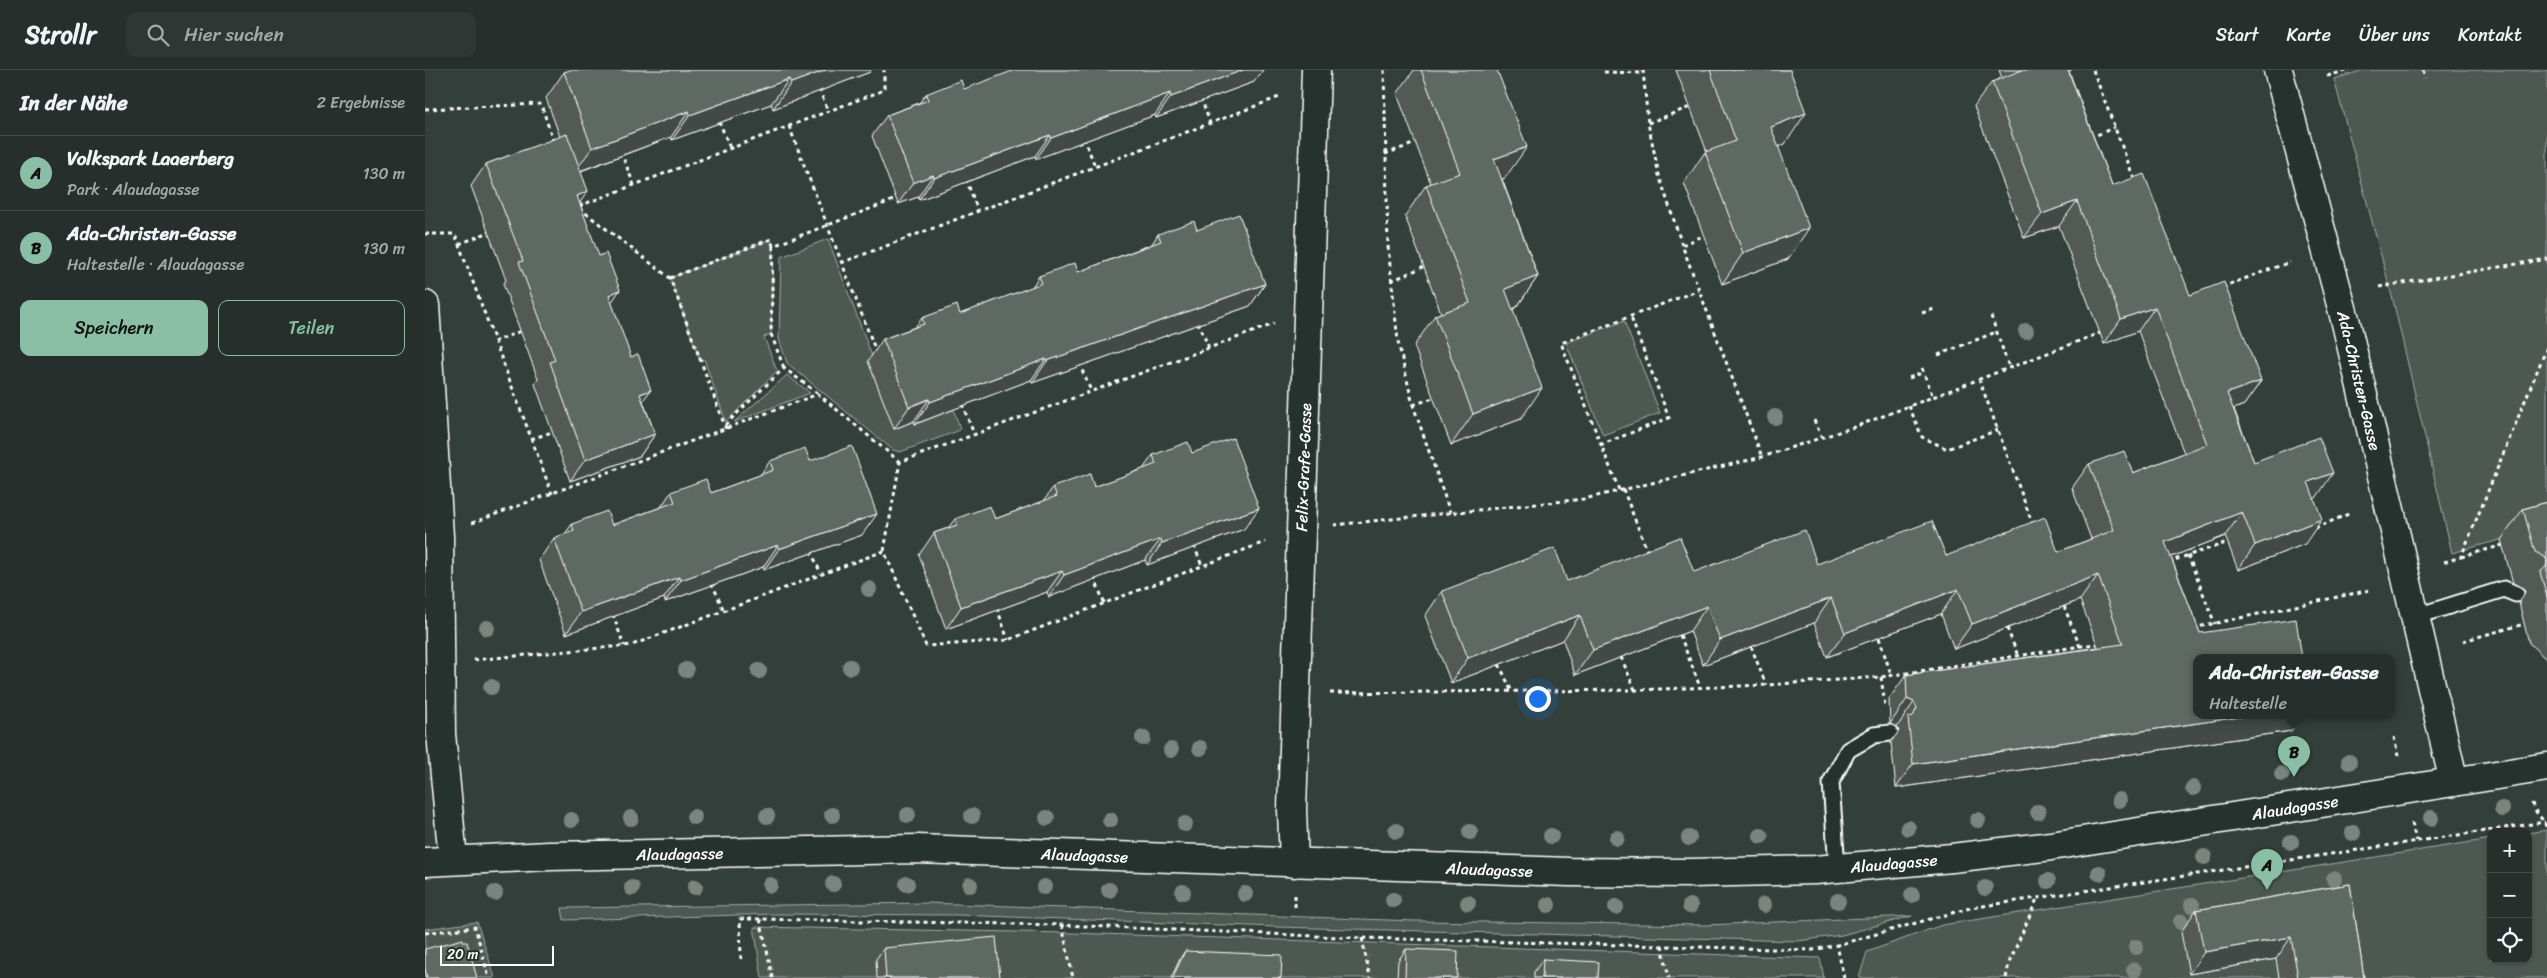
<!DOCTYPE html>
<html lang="de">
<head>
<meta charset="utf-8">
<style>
	:root { --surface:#262f2c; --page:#2e3734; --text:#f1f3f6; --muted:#a4a9a9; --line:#424a48; --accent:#8abfa5 }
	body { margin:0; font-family:Sriracha,sans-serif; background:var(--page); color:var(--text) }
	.controls { position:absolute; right:15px; bottom:15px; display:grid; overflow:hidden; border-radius:10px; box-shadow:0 1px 4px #0004 }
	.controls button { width:45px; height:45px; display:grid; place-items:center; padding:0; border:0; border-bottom:1px solid var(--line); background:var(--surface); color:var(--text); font:25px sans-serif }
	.scale { position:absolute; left:15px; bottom:12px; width:114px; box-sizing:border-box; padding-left:5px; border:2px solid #fff; border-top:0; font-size:14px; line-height:18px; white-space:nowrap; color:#fff; -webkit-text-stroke:4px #26332d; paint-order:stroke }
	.you { position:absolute; left:1112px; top:628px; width:18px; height:18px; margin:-12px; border:4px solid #fff; border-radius:50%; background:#1a73e8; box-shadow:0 0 0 8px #1a73e833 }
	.badge { display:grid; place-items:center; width:32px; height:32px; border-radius:50%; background:var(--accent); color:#111; font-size:16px; font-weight:700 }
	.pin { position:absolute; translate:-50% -41px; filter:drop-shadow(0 1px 2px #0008) }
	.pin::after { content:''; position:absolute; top:26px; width:18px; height:15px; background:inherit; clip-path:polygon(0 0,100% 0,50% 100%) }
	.popup { position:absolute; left:1768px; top:584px; width:202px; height:65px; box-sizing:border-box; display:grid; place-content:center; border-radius:10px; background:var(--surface); filter:drop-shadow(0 1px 4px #0005); font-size:16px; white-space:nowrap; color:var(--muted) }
	.popup b { font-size:19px; color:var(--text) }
	.popup::after { content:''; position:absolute; left:50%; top:100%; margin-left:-10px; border:10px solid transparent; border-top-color:var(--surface) }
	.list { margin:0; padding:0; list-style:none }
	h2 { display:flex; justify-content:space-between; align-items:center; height:65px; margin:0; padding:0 20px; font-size:21px }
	h2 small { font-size:16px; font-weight:400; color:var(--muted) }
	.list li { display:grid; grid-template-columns:32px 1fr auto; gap:15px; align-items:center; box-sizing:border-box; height:75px; padding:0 20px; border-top:1px solid var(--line) }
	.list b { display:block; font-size:19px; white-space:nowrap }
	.list p { margin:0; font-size:16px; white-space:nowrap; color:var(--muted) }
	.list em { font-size:16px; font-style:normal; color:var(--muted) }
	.actions { display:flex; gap:10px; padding:15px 20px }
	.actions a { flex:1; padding:11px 0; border:1px solid var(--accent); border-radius:10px; text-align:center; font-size:18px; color:var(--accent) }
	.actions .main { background:var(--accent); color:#111 }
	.icon { flex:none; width:28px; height:28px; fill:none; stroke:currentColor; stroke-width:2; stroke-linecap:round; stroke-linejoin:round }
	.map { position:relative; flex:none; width:2122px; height:908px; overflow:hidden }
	header { display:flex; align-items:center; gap:30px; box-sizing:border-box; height:70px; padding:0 25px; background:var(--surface); border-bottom:1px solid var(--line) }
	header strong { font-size:24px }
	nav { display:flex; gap:28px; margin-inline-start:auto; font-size:18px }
	.search { width:350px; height:45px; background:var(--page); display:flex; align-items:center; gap:12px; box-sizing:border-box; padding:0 18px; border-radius:10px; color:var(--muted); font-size:19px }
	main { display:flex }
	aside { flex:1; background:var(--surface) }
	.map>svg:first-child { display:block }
</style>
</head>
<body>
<header>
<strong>Strollr</strong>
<div class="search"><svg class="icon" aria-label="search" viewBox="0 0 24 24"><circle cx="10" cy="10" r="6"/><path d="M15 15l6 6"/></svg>Hier suchen</div>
<nav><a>Start</a><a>Karte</a><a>Über uns</a><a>Kontakt</a></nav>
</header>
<main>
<aside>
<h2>In der Nähe<small>2 Ergebnisse</small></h2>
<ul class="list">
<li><span class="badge">A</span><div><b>Volkspark Laaerberg</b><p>Park · Alaudagasse</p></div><em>130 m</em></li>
<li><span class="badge">B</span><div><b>Ada-Christen-Gasse</b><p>Haltestelle · Alaudagasse</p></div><em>130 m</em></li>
</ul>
<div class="actions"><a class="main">Speichern</a><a>Teilen</a></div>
</aside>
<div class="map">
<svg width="2122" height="908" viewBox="0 0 2122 908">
	<rect width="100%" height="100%" fill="#333f3a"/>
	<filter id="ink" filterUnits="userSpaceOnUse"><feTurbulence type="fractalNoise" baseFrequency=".02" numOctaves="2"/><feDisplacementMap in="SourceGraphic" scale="10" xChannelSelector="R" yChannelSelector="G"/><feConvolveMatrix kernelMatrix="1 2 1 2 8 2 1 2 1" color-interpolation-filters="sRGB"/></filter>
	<g filter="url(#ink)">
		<path fill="#4d5853" stroke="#a6aca9" d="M1939,0H2122V457L2027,483L1968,230L1909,9Z
			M346,169L348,176L346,264L339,267L352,301L301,352L279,289L275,290L245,208Z
			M403,169L448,289L469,358L489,351L491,354L511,346L527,336L535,358L533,361L475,382L468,380L362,293L354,269L356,187Z
			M1199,251L1235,343L1178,365L1141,273Z
			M362,305L385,323L309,352Z
			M2122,760V908H1434L1442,882L1517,855L2066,769V889H2103V763Z
			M503,833L990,851L1281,855L1487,846L1417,865L1373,871L851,857L532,845L351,844L139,850L137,838Z
			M52,852L70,908H0V859Z
			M329,857L646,863L1395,888L1399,908H337Z"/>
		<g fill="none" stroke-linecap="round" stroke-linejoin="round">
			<defs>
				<path id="lane" d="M1992,546L2079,519L2091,524
					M1412,798L1406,712L1423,680L1449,665L1465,663"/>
				<g id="street">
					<path id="s1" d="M1853,0L1921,253L2029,712"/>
					<path d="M0,235L14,466L16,664L28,789"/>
					<path id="s2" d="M0,792L124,786L492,779L1144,802L1266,803L1390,800L1527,788L1626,776L2122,697"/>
					<path id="s3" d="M869,793L867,740L891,0"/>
				</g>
			</defs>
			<use href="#lane" stroke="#fff" stroke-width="19"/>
			<use href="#street" stroke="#fff" stroke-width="31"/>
			<path stroke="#fff" stroke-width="3" stroke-dasharray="4 4" stroke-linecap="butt" d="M959,0L963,176L973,272L988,335L1026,445
				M1218,0L1223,53L1234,105L1257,175L1337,387
				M1668,0L1710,111
				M1998,0L2000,8
				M1179,2L1218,3
				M1902,6L1924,0
				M394,19L403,41
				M776,28L785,53
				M0,39L116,34L129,73
				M294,51L305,78
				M1223,53L1265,37
				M364,56L452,284
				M659,68L670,96
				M1665,68L1690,57
				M196,82L209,115
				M960,84L991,73
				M541,109L553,141
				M154,136L459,20V0
				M154,138L245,208L301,359
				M0,164H30L127,424
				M34,174L67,161
				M1257,175L1278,166
				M348,176L346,264L359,298
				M416,193L857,26
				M245,208L346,169L348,176L471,129
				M966,211L998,197
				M1797,217L1865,192
				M1954,217L2122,189
				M1497,243L1509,239
				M1566,246L1584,297
				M773,252L784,278
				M69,272L98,260
				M1513,285L1571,262
				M654,293L666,321
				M1497,298L1508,327
				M1484,308L1499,302
				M1554,309L1608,455
				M537,334L549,364
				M988,335L1008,328
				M1484,336L1497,367L1522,379L1573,360
				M1389,350L1397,368
				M300,355L359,298L392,323
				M106,369L130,361
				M1175,375L1244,348L1205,245
				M1198,419L1223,483
				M1194,420L1136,273L1274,220
				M47,453L393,324L475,392
				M909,455L1159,429L1337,387L1432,356L1675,263
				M1890,458L1926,443
				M769,475L777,496
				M386,481L396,504
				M459,481L475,392L849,254
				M1763,485L1790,554
				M2036,487L2078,475
				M1743,492L1798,474L1795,468
				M2019,492L2036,487L2122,277
				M669,507L680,535
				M287,513L299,541
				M1639,536L1655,577
				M572,538L583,570
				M188,544L199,576
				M1582,558L1593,586
				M1768,558L1945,520
				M1255,565L1275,617
				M1454,568L1466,604
				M2038,571L2099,554
				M1326,576L1341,615
				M1196,587L1210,620
				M49,590L207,575L459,481L501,576L583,570L840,472
				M1074,594L1087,622
				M1456,607L1460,636
				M905,623L1210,620L1341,615L1456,607L1676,573
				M1969,667L1973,686
				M2107,733C2109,744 2120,748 2122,760
				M1987,753L1991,771
				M870,825V839
				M637,855L648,908
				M0,863L50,857L64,908
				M937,868L945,908
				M1237,875L1244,908
				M316,889L315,849H335
				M348,908L335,849L637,855L937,868L1388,880L1412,875
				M1419,908L1412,875L1545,838L2120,752
				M1581,908L1584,893L1612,829"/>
			<use href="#lane" stroke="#26332d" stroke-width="15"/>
			<use href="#street" stroke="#26332d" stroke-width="28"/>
		</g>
		<g fill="#7c8480">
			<circle cx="1601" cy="261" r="8"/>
			<circle cx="1350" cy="347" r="8"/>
			<circle cx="444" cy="519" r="8"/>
			<circle cx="62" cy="558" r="8"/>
			<circle cx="425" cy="597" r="8"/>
			<circle cx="261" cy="600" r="8"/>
			<circle cx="334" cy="601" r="8"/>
			<circle cx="66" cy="617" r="8"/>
			<circle cx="718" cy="668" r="8"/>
			<circle cx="775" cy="678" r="8"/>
			<circle cx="746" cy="680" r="8"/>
			<circle cx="1924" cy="692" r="8"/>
			<circle cx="1857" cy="704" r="8"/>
			<circle cx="1768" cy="718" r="8"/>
			<circle cx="1694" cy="730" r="8"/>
			<circle cx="2077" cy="739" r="8"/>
			<circle cx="1613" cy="742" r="8"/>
			<circle cx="407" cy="745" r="8"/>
			<circle cx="483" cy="745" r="8"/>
			<circle cx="342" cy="746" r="8"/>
			<circle cx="547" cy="746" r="8"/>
			<circle cx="269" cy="747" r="8"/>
			<circle cx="206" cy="748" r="8"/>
			<circle cx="622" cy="748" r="8"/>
			<circle cx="2006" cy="748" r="8"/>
			<circle cx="146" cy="750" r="8"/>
			<circle cx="685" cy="750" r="8"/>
			<circle cx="1553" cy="750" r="8"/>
			<circle cx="760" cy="754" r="8"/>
			<circle cx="1483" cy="758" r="8"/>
			<circle cx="971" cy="761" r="8"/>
			<circle cx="1045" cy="762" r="8"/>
			<circle cx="1928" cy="763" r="8"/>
			<circle cx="1126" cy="766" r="8"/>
			<circle cx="1336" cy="766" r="8"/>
			<circle cx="1192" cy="768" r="8"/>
			<circle cx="1264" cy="768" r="8"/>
			<circle cx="1866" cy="772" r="8"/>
			<circle cx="1779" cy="787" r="8"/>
			<circle cx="1674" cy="803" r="8"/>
			<circle cx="1909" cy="809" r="8"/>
			<circle cx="1623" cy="811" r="8"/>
			<circle cx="408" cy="814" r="8"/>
			<circle cx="482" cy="814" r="8"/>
			<circle cx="345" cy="815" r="8"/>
			<circle cx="545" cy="815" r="8"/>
			<circle cx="270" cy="817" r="8"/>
			<circle cx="619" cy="817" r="8"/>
			<circle cx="207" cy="818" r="8"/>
			<circle cx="1560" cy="818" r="8"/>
			<circle cx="684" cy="820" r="8"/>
			<circle cx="758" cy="822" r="8"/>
			<circle cx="70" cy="823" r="8"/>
			<circle cx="820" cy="824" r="8"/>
			<circle cx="1487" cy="825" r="8"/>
			<circle cx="968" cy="830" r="8"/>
			<circle cx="1413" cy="831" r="8"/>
			<circle cx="1043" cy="833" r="8"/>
			<circle cx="1123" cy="835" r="8"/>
			<circle cx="1339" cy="835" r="8"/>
			<circle cx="1767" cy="835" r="8"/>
			<circle cx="1265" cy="836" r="8"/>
			<circle cx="1191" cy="837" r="8"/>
			<circle cx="1756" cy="852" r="8"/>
			<circle cx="1711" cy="877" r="8"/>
			<circle cx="1709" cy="900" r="8"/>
		</g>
		<path fill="#525a56" stroke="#fff" d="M989,0H996L1080,108L1077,109L1113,206L1092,237L1088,239L1096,349L1026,375L989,276L1010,245L1016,243L980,146L1001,115L1006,114L972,24Z
			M1251,0H1365L1360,74L1353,77L1363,189L1297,214L1259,113L1280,82H1282Z
			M1574,0H1647L1644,1L1687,116L1765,225L1836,311L1819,335L1809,339L1829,392L1891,428H1889L1880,474L1813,500L1800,466L1746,487L1775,563L1866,661L1471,718L1466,672L1474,661L1472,657L1465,654L1464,629L1481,605L1673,577L1655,530L1529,579L1516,544L1402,587L1389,553L1278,595L1265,561L1150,605L1138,570L1026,613L1000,546L1017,521L1142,511L1521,486L1633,482L1666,469L1647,418L1664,394L1708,403L1759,383L1713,261L1679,274L1634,156L1599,168L1549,36L1567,12L1577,8Z
			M139,2H445L348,39L346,34L247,70L246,67L156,101L155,134L218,331L230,364L215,386L145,411L110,314L113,309L78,214L81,210L46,116L61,94L135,67L121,28Z
			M829,12L731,48L730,45L611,89L610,86L494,130L493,127L473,134L447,66L462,45L494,33L501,24L539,19Z
			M772,160L840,214L825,236L607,313L606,310L490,354L489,351L469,359L443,291L458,269L490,257L497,248L535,244L607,217L614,206L653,202L727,174L733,164Z
			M767,383L819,459L722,495L720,490L624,527L622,522L521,559L494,485L509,463L523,458L530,449H570L619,431L628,417H669L718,399L728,385Z
			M345,391H385L437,465L339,500L338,497L240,532L239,528L141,564L114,490L129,468L140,464L147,454L187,455L236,437L246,422L286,423L335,405Z
			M2122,432V590L2104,573L2094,533L2100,522L2098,518L2088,513L2076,470L2098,439Z
			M1925,814L1939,908H1854L1851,889L1764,904L1756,862L1771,840Z
			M459,878L575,908H452L451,889Z
			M0,879L52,908H0Z
			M981,879L1032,908H972L973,891Z
			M760,881L856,908H746L756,887Z
			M1118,889L1173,908H1109V902Z"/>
		<path fill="#424a46" stroke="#fff" d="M401,0H446L445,2L348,39L366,13Z
			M818,0H838L829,12L731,48L746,27Z
			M364,9L346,34L247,70L265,45Z
			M745,23L730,45L611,89L626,68Z
			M264,41L246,67L149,103L167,78Z
			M1381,43L1360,74L1324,88L1346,57Z
			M625,65L610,86L494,130L509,108Z
			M1102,77L1080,108L1048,120L1069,89Z
			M508,105L493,127L473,134L488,113Z
			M163,121L148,143L152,126Z
			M1652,131L1634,156L1599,168L1617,144Z
			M1384,158L1363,189L1297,214L1318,183Z
			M1113,206L1092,237L1059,250L1080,219Z
			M840,214L825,236L607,313L622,291Z
			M195,220L180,242L184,225Z
			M1730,237L1713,261L1679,274L1696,249Z
			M621,289L606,310L490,354L505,332Z
			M1836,311L1819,335L1785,348L1802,323Z
			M1117,318L1096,349L1026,375L1048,344Z
			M226,320L210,341L215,324Z
			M504,329L489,351L469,359L484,337Z
			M230,364L215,386L145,411L160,390Z
			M1908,403L1891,428L1866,437L1883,412Z
			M834,438L819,459L722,495L737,473Z
			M1817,442L1800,466L1723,496L1740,472Z
			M452,444L437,465L339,500L354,479Z
			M1897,449L1880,474L1813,500L1830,475Z
			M736,469L720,490L624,527L639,505Z
			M353,475L338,497L240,532L256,510Z
			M637,501L622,522L521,559L536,537Z
			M1673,505L1655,530L1529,579L1547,554Z
			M254,507L239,528L141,564L156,542Z
			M1533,519L1516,544L1402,587L1420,563Z
			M1406,528L1389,553L1278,595L1295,570Z
			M1282,536L1265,561L1150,605L1168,580Z
			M1155,545L1138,570L1026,613L1043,588Z
			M1482,629L1489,632L1472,657L1465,654Z
			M1822,646H1877L1866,661L1471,718L1488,694Z
			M1866,867L1851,889L1764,904L1779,882Z"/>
		<path fill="#5f6964" stroke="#fff" d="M145,0H401L366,13L364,9L265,45L264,41L167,78L139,2Z
			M590,0H818L746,27L745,23L626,68L625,65L509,108L508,105L488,113L462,45L503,30L501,24L536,10L539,19Z
			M996,0H1072L1102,77L1069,89L1113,206L1080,219L1117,318L1048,344L1010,245L1045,233L1001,115L1035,103Z
			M1285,0H1365L1381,43L1346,57L1384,158L1318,183L1280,82L1311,71Z
			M1597,0H1643L1687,116L1719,104L1765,225L1799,212L1836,311L1802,323L1829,392L1894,367L1908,403L1883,412L1897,449L1830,475L1817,442L1740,472L1775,563L1871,549L1877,588H1772V646H1822L1488,694L1483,648L1488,646L1492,638L1489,632L1482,629L1481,605L1698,574L1673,505L1547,554L1533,519L1420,563L1406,528L1295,570L1282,536L1168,580L1155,545L1043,588L1017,521L1130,478L1142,511L1255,467L1269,502L1380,460L1392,494L1507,451L1521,486L1620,447L1633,482L1689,460L1664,394L1699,381L1708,403L1782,374L1730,237L1696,249L1652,131L1617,144L1567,12Z
			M142,64L163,121L152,126L174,186L181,183L195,220L184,225L206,287L213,284L226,320L215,324L230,364L160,390L125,292L130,290L94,192L98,191L61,94Z
			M814,144L840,214L622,291L621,289L505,332L504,329L484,337L458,269L499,254L497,248L532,235L535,244L617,213L614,206L650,193L653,202L736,171L733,164L769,151L772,160Z
			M808,368L834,438L737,473L736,469L639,505L637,501L536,537L509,463L532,455L530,449L565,436L570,449L632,426L628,417L665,404L669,417L731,394L728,385L763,372L767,383Z
			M427,376L452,444L354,479L353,475L256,510L254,507L156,542L129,468L149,461L147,454L182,441L187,455L250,432L246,422L281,409L286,423L348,400L345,391L380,378L385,391Z
			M2122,432V527L2115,502L2121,497L2122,491L2120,487L2110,482L2098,439Z
			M1925,814L1939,908H1873L1866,867L1779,882L1771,840Z
			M571,867L575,908H461L459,878Z
			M38,869L39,872H42L52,908H2L0,898V879Z
			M981,879L1033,881L1032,908H980Z
			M760,881L857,885L856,908H749V905Z
			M1118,889L1174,892L1173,908H1117Z"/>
	</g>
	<g text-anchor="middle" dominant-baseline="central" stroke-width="4" stroke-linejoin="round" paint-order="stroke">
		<g font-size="16" fill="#fff" stroke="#26332d">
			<text stroke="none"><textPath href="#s1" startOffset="321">Ada-Christen-Gasse</textPath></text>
			<text stroke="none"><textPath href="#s3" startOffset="396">Felix-Grafe-Gasse</textPath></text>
			<text stroke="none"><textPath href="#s2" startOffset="1875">Alaudagasse</textPath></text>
			<text stroke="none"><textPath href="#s2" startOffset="255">Alaudagasse</textPath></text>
			<text stroke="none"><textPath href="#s2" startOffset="660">Alaudagasse</textPath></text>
			<text stroke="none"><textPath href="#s2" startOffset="1470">Alaudagasse</textPath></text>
			<text stroke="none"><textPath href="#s2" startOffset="1065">Alaudagasse</textPath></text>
		</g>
	</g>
</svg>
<div class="controls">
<button>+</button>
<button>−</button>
<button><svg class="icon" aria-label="locate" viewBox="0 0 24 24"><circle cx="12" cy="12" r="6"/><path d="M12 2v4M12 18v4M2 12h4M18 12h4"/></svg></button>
</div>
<div class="scale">20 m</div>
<div class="you"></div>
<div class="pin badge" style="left:1842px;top:820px">A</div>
<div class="pin badge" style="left:1869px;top:707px">B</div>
<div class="popup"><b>Ada-Christen-Gasse</b>Haltestelle</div>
</div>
</main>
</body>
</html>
